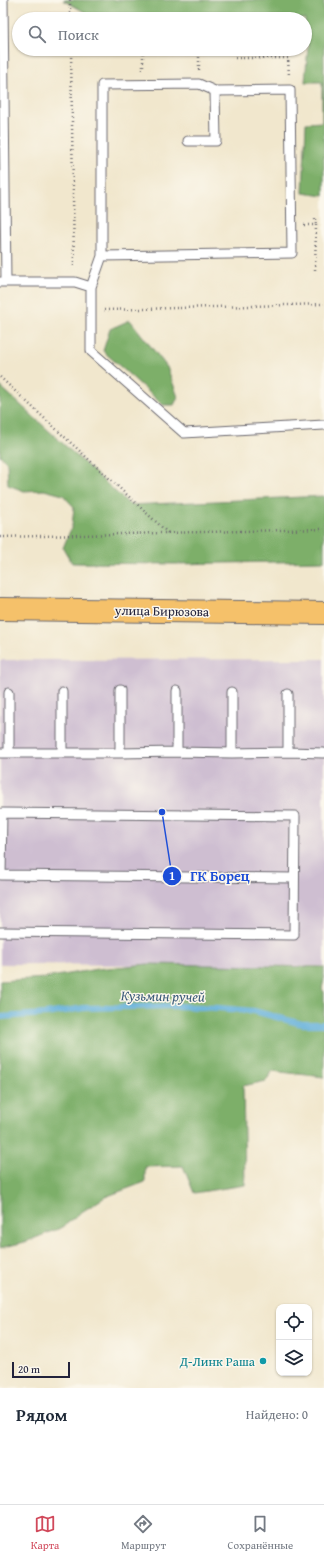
<!DOCTYPE html>
<html lang="ru">
<head>
<meta charset="utf-8">
<style>
	:root { --surface:#fff; --page:#f2f2f3; --text:#1f2937; --muted:#747a83; --line:#e0e1e3; --accent:#d1495b }
	body { margin:0; font-family:"Gentium Book Plus",serif; background:var(--page); color:var(--text) }
	.controls { position:absolute; right:12px; bottom:12px; display:grid; overflow:hidden; border-radius:8px; box-shadow:0 1px 3px #0004 }
	.controls button { width:36px; height:36px; display:grid; place-items:center; padding:0; border:0; border-bottom:1px solid var(--line); background:var(--surface); color:var(--text); font:20px sans-serif }
	.scale { position:absolute; left:12px; bottom:10px; width:58px; box-sizing:border-box; padding-left:4px; border:2px solid #22223b; border-top:0; font-size:11px; line-height:14px; white-space:nowrap; color:#22223b; -webkit-text-stroke:3px #fbf7ec; paint-order:stroke }
	.list { margin:0; padding:0; list-style:none }
	h2 { display:flex; justify-content:space-between; align-items:center; height:52px; margin:0; padding:0 16px; font-size:17px }
	h2 small { font-size:13px; font-weight:400; color:var(--muted) }
	.icon { flex:none; width:22px; height:22px; fill:none; stroke:currentColor; stroke-width:2; stroke-linecap:round; stroke-linejoin:round }
	.map { position:relative; flex:none; width:324px; height:1388px; overflow:hidden }
	.search { position:absolute; background:var(--surface); box-shadow:0 1px 3px #0004; left:12px; right:12px; top:12px; height:44px; display:flex; align-items:center; gap:10px; box-sizing:border-box; padding:0 14px; border-radius:22px; color:var(--muted); font-size:15px }
	.sheet { height:116px; background:var(--surface) }
	nav { display:flex; justify-content:space-around; align-items:center; box-sizing:border-box; height:56px; border-top:1px solid var(--line); background:var(--surface); font-size:11px; color:var(--muted) }
	nav a { display:grid; justify-items:center; gap:2px }
	nav .on { color:var(--accent) }
	.map>svg:first-child { display:block }
</style>
</head>
<body>
<div class="map">
<svg width="324" height="1388" viewBox="0 0 324 1388">
	<rect width="100%" height="100%" fill="#fbf7ec"/>
	<filter id="ink" filterUnits="userSpaceOnUse"><feTurbulence type="fractalNoise" baseFrequency=".025" numOctaves="2"/><feDisplacementMap in="SourceGraphic" scale="8" xChannelSelector="R" yChannelSelector="G"/><feConvolveMatrix kernelMatrix="1 2 1 2 8 2 1 2 1" color-interpolation-filters="sRGB"/></filter>
	<filter id="wash" filterUnits="userSpaceOnUse"><feTurbulence type="fractalNoise" baseFrequency=".012" numOctaves="4" result="noise"/><feDisplacementMap in="SourceGraphic" scale="16" xChannelSelector="R" yChannelSelector="G"/><feGaussianBlur stdDeviation="0.9" result="paint"/><feColorMatrix in="noise" values="0 0 0 0 0 0 0 0 0 0 0 0 0 0 0 0 0 1.4 0 .05"/><feComposite in="paint" operator="in"/></filter>
	<g filter="url(#wash)">
		<rect width="100%" height="100%" fill="#f1e7cd"/>
		<path fill="#cebed1" d="M324,659V966L0,964V660Z"/>
		<path fill="#7daf69" stroke="#506852" d="M63,0H324V196L303,193L306,123L322,122V82H305L308,46L305,37V19H288L283,17L92,16Z
			M130,320L167,367L178,397L174,405H163L103,351L110,329Z
			M0,386L130,505L324,496V561L175,564L72,563L63,548L72,526L74,507L63,495L44,490L24,491L8,485L7,463L0,455Z
			M148,964L324,967V979L322,989L324,992V1077L272,1071L266,1081L243,1086L245,1185L194,1193L183,1166L145,1167V1182L105,1197L80,1213L63,1227L25,1242L0,1248V981L45,978L97,969Z"/>
		<g fill="none" stroke-linecap="round" stroke-linejoin="round">
			<path stroke="#5eaed9" stroke-width="6" d="M0,1017L46,1014L84,1008L179,1006L218,1008L254,1011L302,1024H324"/>
		</g>
	</g>
	<g filter="url(#ink)">
		<g fill="none" stroke-linecap="round" stroke-linejoin="round">
			<defs>
				<path id="lane" d="M3,0L6,282
					M188,141H216L215,91
					M0,282H75L91,287V351L184,433L324,425
					M91,287L102,256V85L199,84L215,91L290,90L292,253L102,256
					M177,752L232,753V692
					M288,752L324,753
					M0,753H9V692
					M9,753H62V691
					M62,753H120V690
					M120,753L177,752V691
					M232,753L288,752V694
					M0,932L294,935L295,816L2,813L1,875L294,878"/>
				<path id="primary" d="M0,609L324,613"/>
			</defs>
			<use href="#lane" stroke="#6a676e" stroke-width="11"/>
			<use href="#primary" stroke="#6a676e" stroke-width="24"/>
			<path stroke="#6a676e" stroke-width="2.5" stroke-dasharray="1 3" stroke-linecap="butt" d="M70,0V19
				M71,49L74,267
				M143,49V70
				M199,49V70
				M235,58H288L289,76
				M315,219L316,225
				M304,225H316L315,271
				M104,310L324,304
				M0,377L168,533
				M0,537L324,529"/>
			<use href="#lane" stroke="#fff" stroke-width="9"/>
			<use href="#primary" stroke="#f5c16b" stroke-width="22"/>
		</g>
	</g>
	<circle fill="#0f9aa8" stroke="#fbf7ec" stroke-width="1.5" cx="263" cy="1361" r="4"/>
	<g text-anchor="middle" dominant-baseline="central" stroke-width="3" stroke-linejoin="round" paint-order="stroke">
		<g font-size="13" fill="#22223b" stroke="#fbf7ec">
			<text transform="translate(162 611) rotate(1)">улица Бирюзова</text>
		</g>
		<g font-size="13" fill="#0d838f" stroke="#fbf7ec" text-anchor="end">
			<text x="255" y="1361">Д-Линк Раша</text>
		</g>
		<g font-size="14" font-style="italic" fill="#3a5a7a" stroke="#fbf7ec">
			<text transform="translate(163 996) rotate(1)">Кузьмин ручей</text>
		</g>
	</g>
	<path fill="none" stroke="#1d4ed8" stroke-width="1.5" d="M162 812L172 876"/>
	<g fill="#1d4ed8" stroke="#fbf7ec" stroke-width="1.5">
		<circle cx="162" cy="812" r="4"/>
		<circle cx="172" cy="876" r="10"/>
	</g>
	<g font-size="12" text-anchor="middle" font-weight="bold" fill="#fff">
		<text x="172" y="880">1</text>
	</g>
	<g font-size="14" text-anchor="middle" font-weight="bold" fill="#1d4ed8" stroke="#fbf7ec" stroke-width="3" stroke-linejoin="round" paint-order="stroke">
		<text x="220" y="881">ГК Борец</text>
	</g>
</svg>
<div class="controls">
<button><svg class="icon" aria-label="locate" viewBox="0 0 24 24"><circle cx="12" cy="12" r="6"/><path d="M12 2v4M12 18v4M2 12h4M18 12h4"/></svg></button>
<button><svg class="icon" aria-label="layers" viewBox="0 0 24 24"><path d="M12 4l9 5-9 5-9-5zM3 14l9 5 9-5"/></svg></button>
</div>
<div class="scale">20 m</div>
<div class="search"><svg class="icon" aria-label="search" viewBox="0 0 24 24"><circle cx="10" cy="10" r="6"/><path d="M15 15l6 6"/></svg>Поиск</div>
</div>
<section class="sheet">
<h2>Рядом<small>Найдено: 0</small></h2>
<ul class="list">
</ul>
</section>
<nav>
<a class="on"><svg class="icon" aria-label="map" viewBox="0 0 24 24"><path d="M3 6l6-2 6 2 6-2v14l-6 2-6-2-6 2zM9 4v14M15 6v14"/></svg>Карта</a>
<a><svg class="icon" aria-label="directions" viewBox="0 0 24 24"><path d="M12 3l9 9-9 9-9-9zM9 14v-3h6M13 9l2 2-2 2"/></svg>Маршрут</a>
<a><svg class="icon" aria-label="saved" viewBox="0 0 24 24"><path d="M7 4h10v16l-5-4-5 4z"/></svg>Сохранённые</a>
</nav>
</body>
</html>
